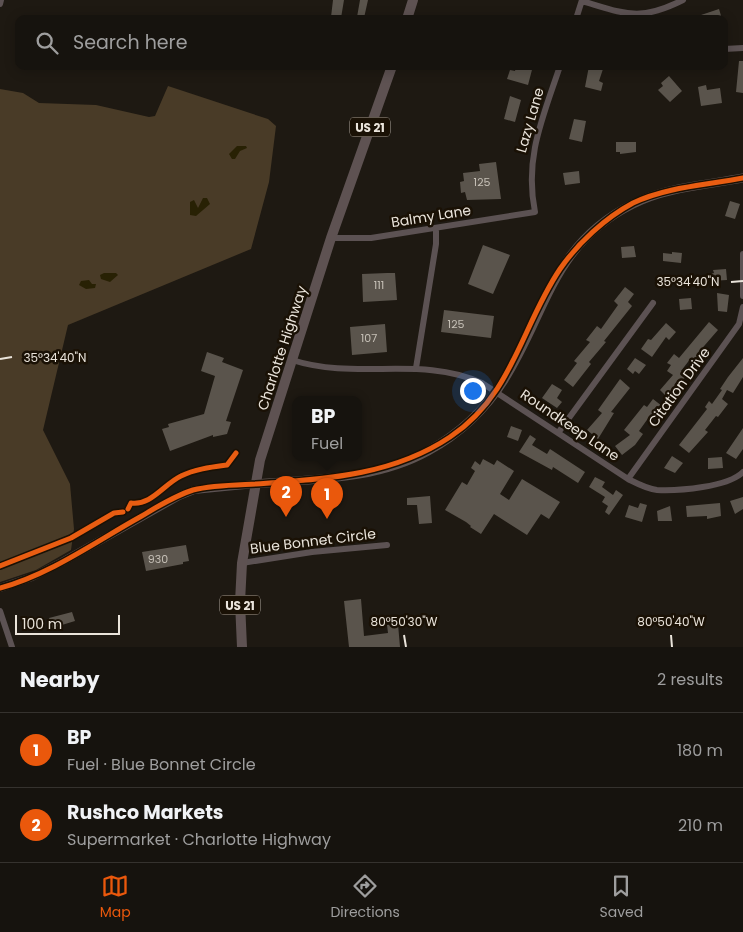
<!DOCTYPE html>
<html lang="en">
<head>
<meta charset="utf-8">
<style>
	:root { --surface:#16130e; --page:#23201c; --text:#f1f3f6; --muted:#9e9e9e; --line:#35322e; --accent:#ea580c }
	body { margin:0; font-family:Poppins,sans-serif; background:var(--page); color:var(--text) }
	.scale { position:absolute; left:15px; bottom:12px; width:105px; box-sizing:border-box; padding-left:5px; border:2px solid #eae4db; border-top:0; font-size:14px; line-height:18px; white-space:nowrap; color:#eae4db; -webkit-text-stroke:4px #1a1105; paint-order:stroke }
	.you { position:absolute; left:472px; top:390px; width:18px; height:18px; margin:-12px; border:4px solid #fff; border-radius:50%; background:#1a73e8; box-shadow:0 0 0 8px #1a73e833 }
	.badge { display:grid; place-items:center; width:32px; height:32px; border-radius:50%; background:var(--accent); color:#fff; font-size:16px; font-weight:700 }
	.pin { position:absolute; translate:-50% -41px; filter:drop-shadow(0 1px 2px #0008) }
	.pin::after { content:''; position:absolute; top:26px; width:18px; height:15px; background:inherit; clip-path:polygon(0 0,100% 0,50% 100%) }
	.popup { position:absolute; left:292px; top:396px; width:70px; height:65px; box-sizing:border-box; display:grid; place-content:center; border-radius:10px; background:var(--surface); filter:drop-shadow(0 1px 4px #0005); font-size:16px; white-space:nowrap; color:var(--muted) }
	.popup b { font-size:19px; color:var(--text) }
	.popup::after { content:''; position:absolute; left:50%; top:100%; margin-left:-10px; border:10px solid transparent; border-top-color:var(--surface) }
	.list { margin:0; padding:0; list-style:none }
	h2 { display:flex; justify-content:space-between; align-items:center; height:65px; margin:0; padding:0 20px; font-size:21px }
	h2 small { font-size:16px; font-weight:400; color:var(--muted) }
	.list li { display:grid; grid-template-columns:32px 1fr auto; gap:15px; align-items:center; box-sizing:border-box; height:75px; padding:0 20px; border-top:1px solid var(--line) }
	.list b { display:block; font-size:19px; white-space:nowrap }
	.list p { margin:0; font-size:16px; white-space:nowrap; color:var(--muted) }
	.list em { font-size:16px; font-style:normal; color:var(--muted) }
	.icon { flex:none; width:28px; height:28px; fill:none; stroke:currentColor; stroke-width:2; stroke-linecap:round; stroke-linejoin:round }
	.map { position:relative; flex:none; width:743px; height:647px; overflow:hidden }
	.search { position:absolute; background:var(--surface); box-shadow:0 2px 12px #0003; left:15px; right:15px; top:15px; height:55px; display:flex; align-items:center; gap:12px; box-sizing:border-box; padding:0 18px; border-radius:10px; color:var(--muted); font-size:19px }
	.sheet { height:215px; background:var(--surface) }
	nav { display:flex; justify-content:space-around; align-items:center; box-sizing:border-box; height:70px; border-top:1px solid var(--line); background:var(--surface); font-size:14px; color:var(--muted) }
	nav a { display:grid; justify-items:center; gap:2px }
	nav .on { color:var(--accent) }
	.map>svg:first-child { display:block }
</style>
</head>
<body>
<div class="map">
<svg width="743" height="647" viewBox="0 0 743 647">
	<rect width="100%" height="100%" fill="#1e1912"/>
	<path fill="#493b27" d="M168,86L268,119L276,126L269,182L251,249L68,325L43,430L70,484L74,529L71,550L36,570L0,582V89L23,93L39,103L96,105L149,117L155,116Z"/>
	<path fill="#282104" d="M237,146H246L247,148L240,151L235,159H232L229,154Z
		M203,198H207L210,204L196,216L190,215V202L194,200L198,208Z
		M104,273H116L118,275L110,282L101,279L100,275Z
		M89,280L92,284H96L95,288L86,289L79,285L81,281Z"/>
	<path fill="#5a544c" d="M333,0H344L341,18L331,17Z
		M360,0H368L364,18L357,17Z
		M719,9L722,19H692V18Z
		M739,61H743V93L736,92Z
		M516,66H533L528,85L507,79L510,70L515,71Z
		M589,66H604L599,81L603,83L601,91L585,87Z
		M669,76L682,91L670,102L658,90L663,86L661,83Z
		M706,85L707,90L720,88L722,103L701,106L698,87Z
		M510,96L521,100L515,122L504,119Z
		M574,119L586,121L582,142L569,139Z
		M616,142H636V152L620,154V152H616Z
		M496,162L501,199L467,200L465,192L461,193L460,182L464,181L463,173L480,171L479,164Z
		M579,171L580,183L565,185L563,173Z
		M730,201L740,204L735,219L725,216Z
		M483,245L510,255L493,294L468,284Z
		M634,246L636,257L622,258L621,247Z
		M672,252L682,253L681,263L663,261V253L672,254Z
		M726,269L727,280L710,281L709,274L714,273L713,270Z
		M387,273H395L397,300L363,302L362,274Z
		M625,287L634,294L628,302L632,306L604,341L606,342L589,362L591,364L573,387L564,380L577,363L574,361L590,342L586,340L597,326L601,329L618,305L614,301Z
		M717,293L729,295L727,312L718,311Z
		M691,298L692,309L680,310L679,299Z
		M444,310L494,316L491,338L441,332Z
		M709,322L718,330L698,353L700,355L695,361L691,358L681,371L687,375L668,398L660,390L673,375L667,371L671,365L667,363L674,354L679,358Z
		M666,323L676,332L669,340L666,337L652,357L641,349L648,339L651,340Z
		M385,324L387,352L352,355L350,327Z
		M207,352L224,358L222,362L243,370L226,421L231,422L227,434L213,437V435L170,451L162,429L169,427L168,424L204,414L215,376L201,371Z
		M635,358L646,365L639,374L635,371L633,374L627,369Z
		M743,358V377L733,393L727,390L722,399L728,404L718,417L716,416L705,430L708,432L689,453L679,445L707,409L705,407L709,401L712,404L722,390L720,389L728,377Z
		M620,379L630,388L611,412L614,413L598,439L587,430L602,413L598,410Z
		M552,384L562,390L557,398L562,402L557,408L542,398Z
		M653,399L662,406L652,420L649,417L639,431L643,434L635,445L622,455L615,446L630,435L624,430L644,405L647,407Z
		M511,426L522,430L518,441L507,437Z
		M743,428V449L736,459L726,453Z
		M530,435L536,439L532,445L547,454L550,449L585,472L578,483L553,467L552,470L519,452Z
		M672,456L683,463L675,473L664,468Z
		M722,457L723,468L708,469V458Z
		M483,459L494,465L497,460L514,471L500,494L509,500L522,479L560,502L549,519L541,514L527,535L494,514L481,534L470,527L471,526L466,522L445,510L462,482L467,485L475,471L471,468L475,461L480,465Z
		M595,477L605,482L602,487L613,495L616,490L623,495L609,515L605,512L608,506L602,502L605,497L589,487Z
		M430,496L432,523L419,524L417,505H407V498Z
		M743,497V509L735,514L730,501Z
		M640,503L647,505L642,522L625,517L629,505L638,508Z
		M720,503L721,516L707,519V516L687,517L686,506Z
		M670,506L672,521H658L657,511Z
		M186,545L189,561L183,562V564L146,571L142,552Z
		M361,599L364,636L388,633L387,625L398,624L400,647H349L344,601Z
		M72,612L75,621L52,628L49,618Z"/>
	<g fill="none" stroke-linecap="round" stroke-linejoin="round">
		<path stroke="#5c5253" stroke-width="6" d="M582,1C626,14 639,22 683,0
			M0,4L1,0
			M576,19L582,0
			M724,49L743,48
			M331,238H371L535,212C524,158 543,117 560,66
			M743,254V296
			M292,360C358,381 420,355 482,383L628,479C638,484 647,489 657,490C679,491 728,487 743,472
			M416,368L436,244V228
			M558,433L653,303
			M628,479L739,324L743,307
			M242,563L312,552L387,545
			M0,611L12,647"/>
		<path stroke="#5c5253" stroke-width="8" d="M0,588L32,577L62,562L179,496L194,490L255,484"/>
		<path stroke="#5f5453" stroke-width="9" d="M255,484C313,479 376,480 428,451C459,434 485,410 504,380C547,312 552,244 633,204C666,187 707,185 743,178"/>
		<path stroke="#5e5252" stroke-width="10" d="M407,19L413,0
			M242,647L240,602L242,563L260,460L331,238L392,66"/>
		<defs>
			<path id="cycleway" d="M128,509L131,503C151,506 164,484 181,476C195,469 212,467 227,465L236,453
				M0,566L71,538L114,513L123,512
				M0,588C51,574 95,542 140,517C157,507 174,496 193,490C213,485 235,485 256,484C324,479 392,476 450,437C513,395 521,327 560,269C578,243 605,218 633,203C666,187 707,185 743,178"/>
		</defs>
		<use href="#cycleway" stroke="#1a1105" stroke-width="8"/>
		<use href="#cycleway" stroke="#e95d12" stroke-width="5"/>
	</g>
	<path fill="none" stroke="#eae4db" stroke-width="2" d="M731,282L743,281M0,359L12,357M404,635L406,647M671,635L672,647"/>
	<g text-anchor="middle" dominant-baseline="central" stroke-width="5" stroke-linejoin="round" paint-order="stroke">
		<g font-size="11" fill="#c6c0b7">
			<text x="482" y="182">125</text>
			<text x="379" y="285">111</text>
			<text x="456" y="324">125</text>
			<text x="369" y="338">107</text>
			<text x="158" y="559">930</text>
		</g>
		<g fill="#1a1105" stroke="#aca59b" stroke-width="1">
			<rect x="350" y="117.5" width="40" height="19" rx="4"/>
			<rect x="220" y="595.5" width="40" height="19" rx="4"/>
		</g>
		<g font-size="12" font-weight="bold" fill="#eae4db">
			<text x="370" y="127">US 21</text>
			<text x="240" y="605">US 21</text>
		</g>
		<g font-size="14" fill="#eae4db" stroke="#1a1105">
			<text transform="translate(530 120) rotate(-74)">Lazy Lane</text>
			<text transform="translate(431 216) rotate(-9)">Balmy Lane</text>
			<text transform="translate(282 348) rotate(-72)">Charlotte Highway</text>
			<text transform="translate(679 387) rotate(-54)">Citation Drive</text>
			<text transform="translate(570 425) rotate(34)">Roundkeep Lane</text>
			<text transform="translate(313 541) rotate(-7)">Blue Bonnet Circle</text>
		</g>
	</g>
	<g font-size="12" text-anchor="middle" fill="#eae4db" stroke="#1a1105" stroke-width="5" stroke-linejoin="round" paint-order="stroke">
		<text x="688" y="286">35°34'40"N</text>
		<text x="55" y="362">35°34'40"N</text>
		<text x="404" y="626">80°50'30"W</text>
		<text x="671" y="626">80°50'40"W</text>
	</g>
</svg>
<div class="scale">100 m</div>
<div class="you"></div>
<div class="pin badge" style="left:327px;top:519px">1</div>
<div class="popup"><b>BP</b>Fuel</div>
<div class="pin badge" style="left:286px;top:517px">2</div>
<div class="search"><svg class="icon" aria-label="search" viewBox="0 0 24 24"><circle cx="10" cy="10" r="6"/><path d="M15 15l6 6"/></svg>Search here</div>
</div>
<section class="sheet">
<h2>Nearby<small>2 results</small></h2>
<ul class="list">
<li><span class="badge">1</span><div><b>BP</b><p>Fuel · Blue Bonnet Circle</p></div><em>180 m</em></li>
<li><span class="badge">2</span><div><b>Rushco Markets</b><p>Supermarket · Charlotte Highway</p></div><em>210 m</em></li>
</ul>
</section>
<nav>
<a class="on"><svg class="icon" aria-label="map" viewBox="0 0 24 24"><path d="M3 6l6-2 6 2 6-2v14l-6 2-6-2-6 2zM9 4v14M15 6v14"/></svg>Map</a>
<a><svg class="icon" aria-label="directions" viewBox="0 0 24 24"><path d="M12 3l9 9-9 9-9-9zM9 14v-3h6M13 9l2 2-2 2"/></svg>Directions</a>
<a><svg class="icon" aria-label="saved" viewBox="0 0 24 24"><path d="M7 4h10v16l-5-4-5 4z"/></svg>Saved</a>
</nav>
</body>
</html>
